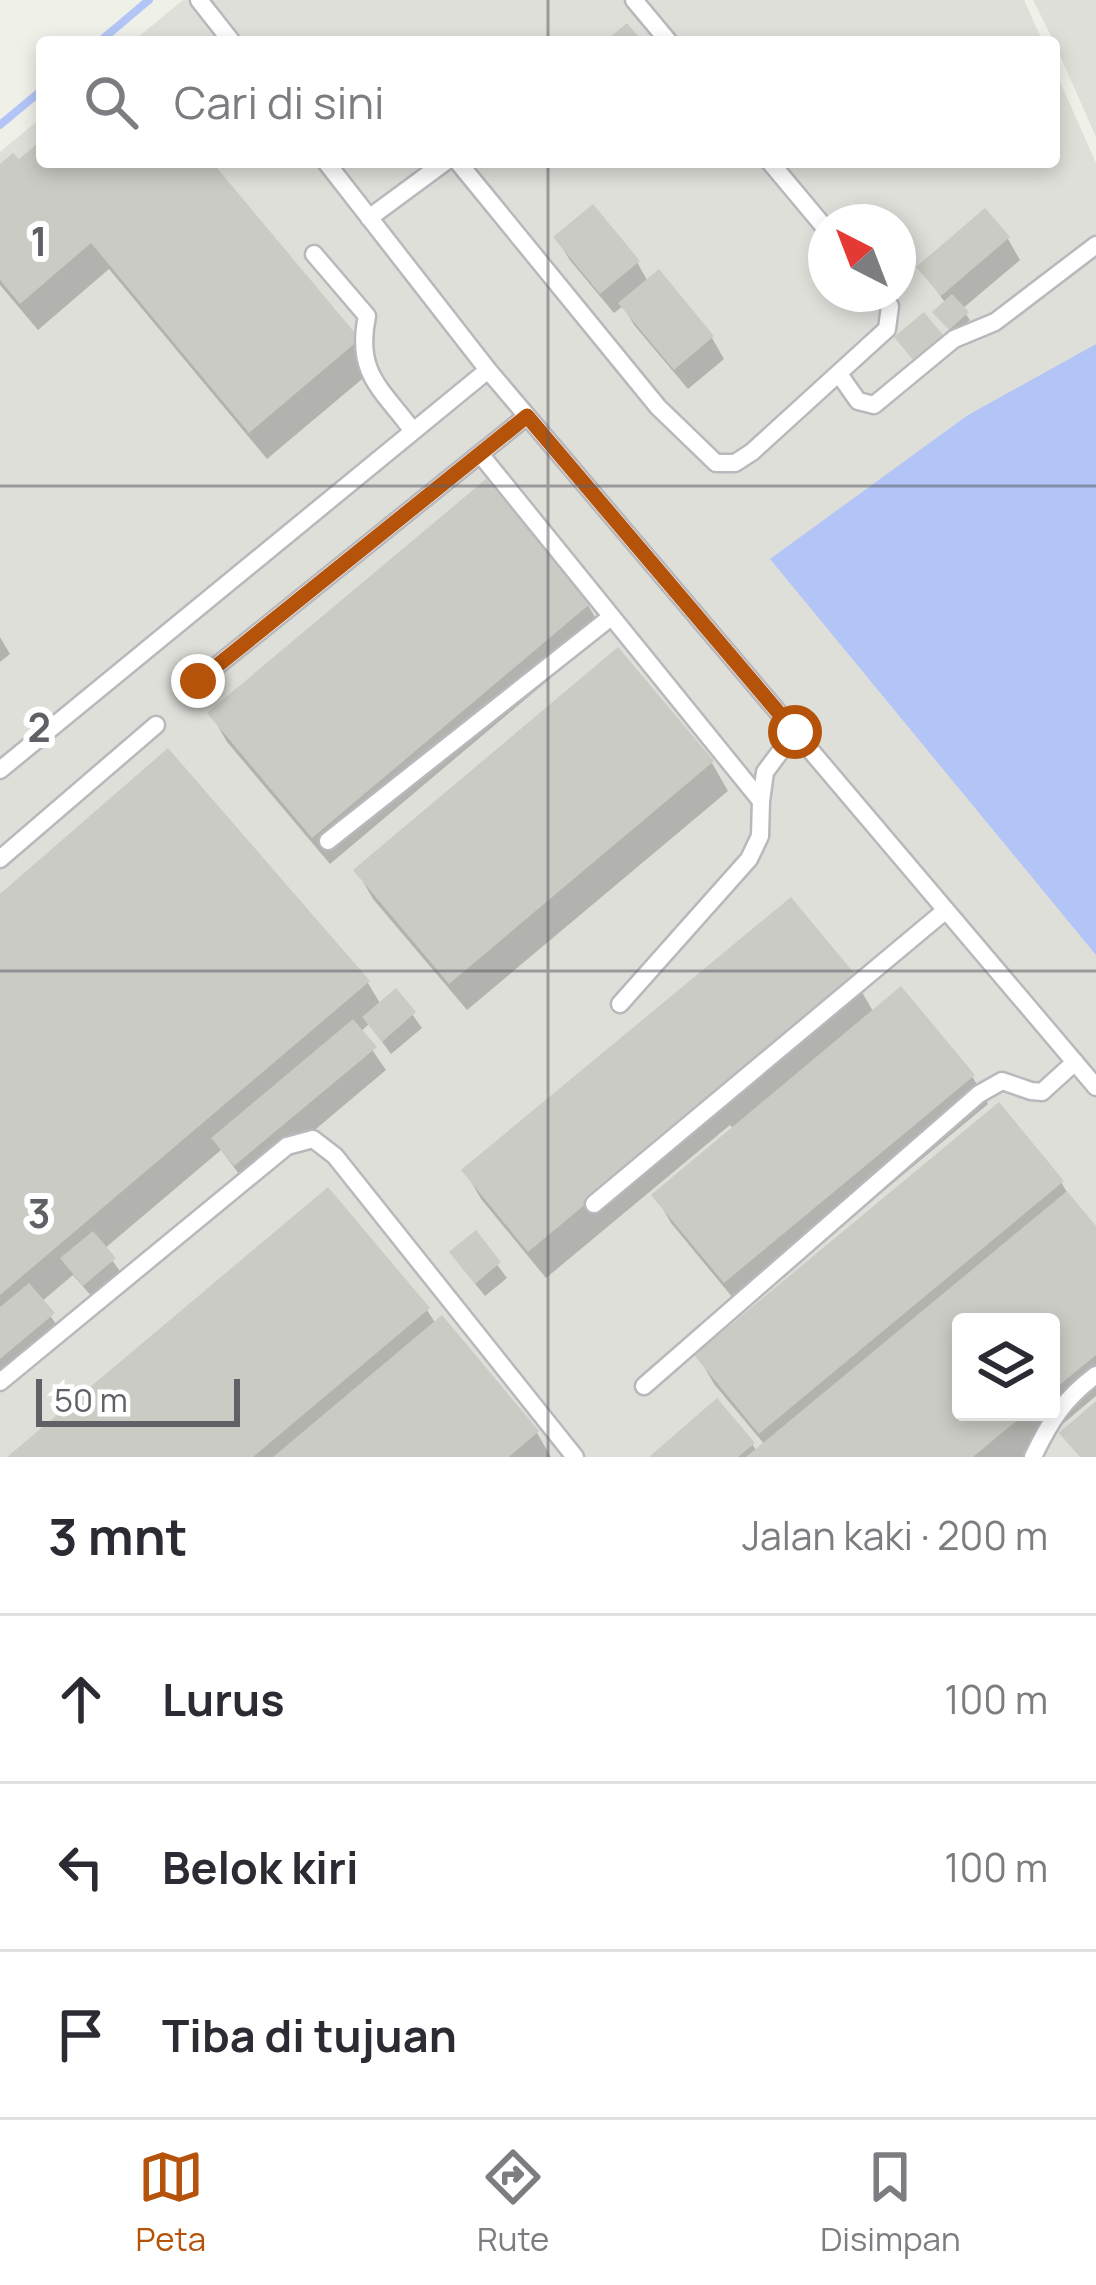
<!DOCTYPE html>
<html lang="id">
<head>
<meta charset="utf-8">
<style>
	:root { --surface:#fff; --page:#f7f7f7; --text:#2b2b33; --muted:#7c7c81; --line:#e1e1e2; --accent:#b45309 }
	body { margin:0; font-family:Manrope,sans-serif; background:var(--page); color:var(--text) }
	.controls { position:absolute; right:36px; bottom:36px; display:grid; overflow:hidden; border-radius:12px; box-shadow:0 6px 18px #0003 }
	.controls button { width:108px; height:108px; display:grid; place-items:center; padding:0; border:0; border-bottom:3px solid var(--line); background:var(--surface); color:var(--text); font:60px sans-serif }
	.compass { position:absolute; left:808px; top:204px; width:108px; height:108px; border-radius:50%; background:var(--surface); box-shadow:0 6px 18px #0003; rotate:318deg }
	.scale { position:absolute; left:36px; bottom:30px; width:204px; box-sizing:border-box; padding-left:12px; border:6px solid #5f6166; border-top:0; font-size:33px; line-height:42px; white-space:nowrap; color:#5f6166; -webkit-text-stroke:9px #fff; paint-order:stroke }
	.stop { position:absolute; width:36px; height:36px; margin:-27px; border:9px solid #b45309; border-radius:50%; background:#fff }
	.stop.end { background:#b45309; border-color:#fff; box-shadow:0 3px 12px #0008 }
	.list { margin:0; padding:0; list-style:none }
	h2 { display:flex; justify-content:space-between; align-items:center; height:156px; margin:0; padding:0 48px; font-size:51px }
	h2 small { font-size:39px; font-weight:400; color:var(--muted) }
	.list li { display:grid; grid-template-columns:78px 1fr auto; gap:36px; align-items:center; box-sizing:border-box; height:168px; padding:0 48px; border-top:3px solid var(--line) }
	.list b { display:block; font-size:45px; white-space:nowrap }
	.list em { font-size:39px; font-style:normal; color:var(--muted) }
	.icon { flex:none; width:66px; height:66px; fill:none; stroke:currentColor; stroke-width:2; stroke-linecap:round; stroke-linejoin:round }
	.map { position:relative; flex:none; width:1096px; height:1457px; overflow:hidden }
	.search { position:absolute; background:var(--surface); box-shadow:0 6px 18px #0003; left:36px; right:36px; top:36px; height:132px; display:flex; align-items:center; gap:30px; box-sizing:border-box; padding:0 42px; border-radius:12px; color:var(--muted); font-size:45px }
	.sheet { height:660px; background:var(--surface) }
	nav { display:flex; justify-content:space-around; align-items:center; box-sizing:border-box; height:168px; border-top:3px solid var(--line); background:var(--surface); font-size:33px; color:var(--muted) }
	nav a { display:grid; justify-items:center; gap:6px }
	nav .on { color:var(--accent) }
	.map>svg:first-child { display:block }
</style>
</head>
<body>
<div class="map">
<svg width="1096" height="1457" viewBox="0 0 1096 1457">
	<rect width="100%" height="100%" fill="#eff0e8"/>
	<path fill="#dfdfda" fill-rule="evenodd" d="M183,0H1024L1043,42H132Z
		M1033,0H1096V137L1054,42Z
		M1054,68L1096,163V1457H0V152L42,117V162H1054ZM826,222H898V294H826ZM961,1322H1051V1412H961Z"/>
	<path fill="#b2c5f6" d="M1096,344V955L770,559L968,415Z"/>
	<path fill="#0003" fill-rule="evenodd" d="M42,144V162H208L358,341L374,369L267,459L109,269L38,330L0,285V168L18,163Z
		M984,212L1008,239L1020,260L962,309L970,320L954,334L939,319L946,304L920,267Z
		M557,238L637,262L648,282L658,273L712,338L724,359L688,389L634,325L623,306L614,313L569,259Z
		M588,605L604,633L330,864L227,742L211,714Z
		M0,637L10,654L0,662Z
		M168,752L368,983L381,1005L396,992L422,1028L391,1054L369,1024L360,1032L386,1070L248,1186L221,1150L104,1249L122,1274L93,1298L73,1275L41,1302L64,1336L0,1390V898Z
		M712,763L728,791L467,1010L373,899L357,871Z
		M855,980L874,1013L972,1076L988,1104L742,1309L671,1223L655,1195L734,1130L730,1125L546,1278L481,1199L465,1171Z
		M1061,1182L1075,1206L1096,1231V1396L1023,1457H653L752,1444L757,1452L765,1445L714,1384L698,1356ZM961,1322H1051V1412H961Z
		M475,1235L507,1278L485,1296L461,1266Z
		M427,1310L436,1324L441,1319L537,1433L551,1457H12Z"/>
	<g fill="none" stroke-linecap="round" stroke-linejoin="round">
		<path stroke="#b2c5f6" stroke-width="8" d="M99,42L149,0
			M0,125L42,90"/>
	</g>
	<path fill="#cbcbc5" d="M627,23L643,42H604Z
		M42,140V162H212L360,339L249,433L91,243L20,304L0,280V164L13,153L19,159Z
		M593,204L640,261L600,294L553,237Z
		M985,208L1010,237L941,296L916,267Z
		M659,269L714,336L674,370L618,303Z
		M952,294L969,312L949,330L932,312Z
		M924,312L943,335L913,360L894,337Z
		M486,479L591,603L312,838L207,713Z
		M618,647L714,761L449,984L353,870Z
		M168,748L370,981L0,1295V894Z
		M791,897L858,978L528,1252L461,1170Z
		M901,986L975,1075L724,1283L651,1195Z
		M396,988L416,1012L382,1042L362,1017Z
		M353,1019L377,1047L234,1166L211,1138Z
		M999,1102L1064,1181L759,1434L694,1355Z
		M328,1187L430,1308L253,1457H7Z
		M1067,1191L1096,1226V1355L1051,1392V1322H961V1412H1027L973,1457H746Z
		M476,1230L501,1262L475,1284L449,1252Z
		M93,1231L116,1258L83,1286L60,1258Z
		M29,1283L55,1313L0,1359V1307Z
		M442,1315L539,1431L509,1457H273Z
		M717,1398L755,1443L738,1457H649Z
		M1096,1401V1457H1080L1059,1433Z"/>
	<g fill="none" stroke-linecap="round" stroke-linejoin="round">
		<defs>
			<path id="lane" d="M199,0L232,42
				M634,0L669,42
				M326,162L488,370
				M458,162L658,407L716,463H735L752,452L887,329L890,306L880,294
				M770,162L826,229
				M369,218L445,162
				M314,254L367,316C355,373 381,388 413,431
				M839,374L858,401L874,405L954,339L995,322L1096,245
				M480,454L761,801
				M198,681L527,416
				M0,770L488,370L1096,1087
				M328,841L611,617
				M0,859L156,725
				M620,1004L749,859L760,836L761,801L765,772L795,732
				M594,1204L946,910
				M0,1382L287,1146L313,1139L335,1156L575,1457
				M644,1386L979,1094L1002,1081L1031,1091L1042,1092L1075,1062
				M1033,1457C1050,1421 1064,1399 1096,1375"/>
		</defs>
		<use href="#lane" stroke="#b8b8bd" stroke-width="21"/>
		<use href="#lane" stroke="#fff" stroke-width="16"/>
	</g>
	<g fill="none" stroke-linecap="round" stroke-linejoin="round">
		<path stroke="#b45309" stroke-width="15" d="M198,681L527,416L795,732"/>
	</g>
	<path fill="none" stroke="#5f6166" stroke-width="3" stroke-opacity="0.55" d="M548,0V42M548,162V1457M0,486H1096M0,971H1096"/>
	<g font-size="39" text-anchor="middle" font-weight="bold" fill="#5f6166" stroke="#fff" stroke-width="12" stroke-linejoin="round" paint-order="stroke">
		<text x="39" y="256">1</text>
		<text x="39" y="742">2</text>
		<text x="39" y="1228">3</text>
	</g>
</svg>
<div class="controls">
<button><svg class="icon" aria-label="layers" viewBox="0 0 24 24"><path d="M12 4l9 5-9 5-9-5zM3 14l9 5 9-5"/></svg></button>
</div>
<svg class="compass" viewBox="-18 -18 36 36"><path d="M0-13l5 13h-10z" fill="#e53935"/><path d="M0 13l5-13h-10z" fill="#7c7c81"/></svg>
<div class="scale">50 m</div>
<div class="stop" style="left:795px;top:732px"></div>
<div class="stop end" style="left:198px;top:681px"></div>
<div class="search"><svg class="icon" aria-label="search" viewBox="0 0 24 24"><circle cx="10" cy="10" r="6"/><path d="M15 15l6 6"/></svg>Cari di sini</div>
</div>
<section class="sheet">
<h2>3 mnt<small>Jalan kaki · 200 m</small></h2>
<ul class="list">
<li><svg class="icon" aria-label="ahead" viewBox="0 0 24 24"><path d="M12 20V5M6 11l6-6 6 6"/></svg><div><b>Lurus</b></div><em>100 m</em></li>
<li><svg class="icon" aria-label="left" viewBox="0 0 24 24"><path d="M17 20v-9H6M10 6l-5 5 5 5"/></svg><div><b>Belok kiri</b></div><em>100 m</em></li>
<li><svg class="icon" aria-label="arrive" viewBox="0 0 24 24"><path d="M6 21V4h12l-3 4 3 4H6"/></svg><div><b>Tiba di tujuan</b></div></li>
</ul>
</section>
<nav>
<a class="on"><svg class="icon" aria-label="map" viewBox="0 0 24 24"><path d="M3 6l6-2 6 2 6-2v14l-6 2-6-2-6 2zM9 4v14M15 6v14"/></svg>Peta</a>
<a><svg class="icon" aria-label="directions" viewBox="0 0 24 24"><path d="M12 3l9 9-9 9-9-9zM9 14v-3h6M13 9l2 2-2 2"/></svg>Rute</a>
<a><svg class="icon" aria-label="saved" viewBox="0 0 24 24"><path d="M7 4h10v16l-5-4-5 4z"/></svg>Disimpan</a>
</nav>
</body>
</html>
